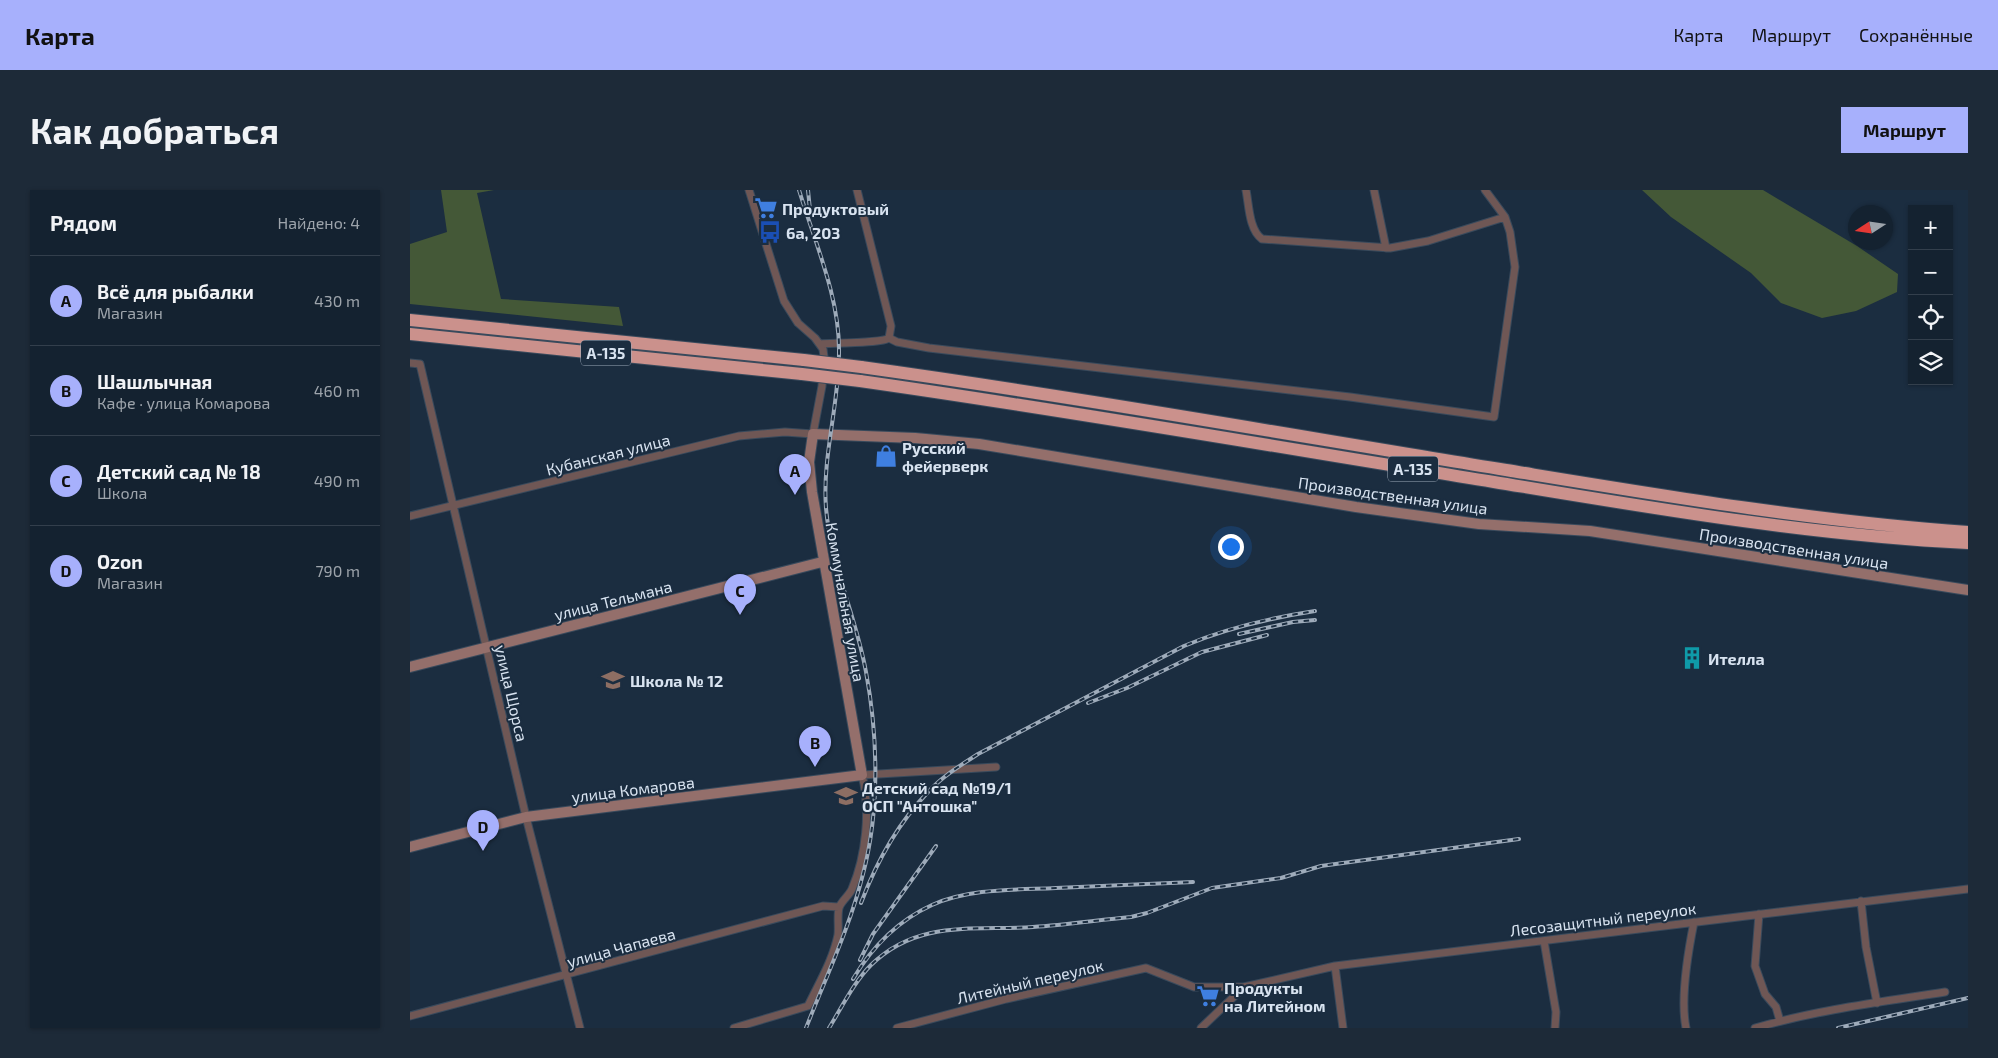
<!DOCTYPE html>
<html lang="ru">
<head>
<meta charset="utf-8">
<style>
	:root { --surface:#142230; --page:#1d2a38; --text:#f1f3f6; --muted:#9da4ab; --line:#333f4c; --accent:#a7b0fc }
	body { margin:0; font-family:"Exo 2",sans-serif; background:var(--page); color:var(--text) }
	.controls { position:absolute; right:15px; top:15px; display:grid; overflow:hidden; border-radius:0px; box-shadow:0 1px 4px #0004 }
	.controls button { width:45px; height:45px; display:grid; place-items:center; padding:0; border:0; border-bottom:1px solid var(--line); background:var(--surface); color:var(--text); font:25px sans-serif }
	.compass { position:absolute; left:1438px; top:15px; width:45px; height:45px; border-radius:50%; background:var(--surface); box-shadow:0 1px 4px #0004; rotate:258deg }
	.you { position:absolute; left:820px; top:356px; width:18px; height:18px; margin:-12px; border:4px solid #fff; border-radius:50%; background:#1a73e8; box-shadow:0 0 0 8px #1a73e833 }
	.badge { display:grid; place-items:center; width:32px; height:32px; border-radius:50%; background:var(--accent); color:#111; font-size:16px; font-weight:700 }
	.pin { position:absolute; translate:-50% -41px; filter:drop-shadow(0 1px 2px #0008) }
	.pin::after { content:''; position:absolute; top:26px; width:18px; height:15px; background:inherit; clip-path:polygon(0 0,100% 0,50% 100%) }
	.list { margin:0; padding:0; list-style:none }
	h2 { display:flex; justify-content:space-between; align-items:center; height:65px; margin:0; padding:0 20px; font-size:21px }
	h2 small { font-size:16px; font-weight:400; color:var(--muted) }
	.list li { display:grid; grid-template-columns:32px 1fr auto; gap:15px; align-items:center; box-sizing:border-box; height:90px; padding:0 20px; border-top:1px solid var(--line) }
	.list b { display:block; font-size:19px; white-space:nowrap }
	.list p { margin:0; font-size:16px; white-space:nowrap; color:var(--muted) }
	.list em { font-size:16px; font-style:normal; color:var(--muted) }
	.icon { flex:none; width:28px; height:28px; fill:none; stroke:currentColor; stroke-width:2; stroke-linecap:round; stroke-linejoin:round }
	.map { position:relative; flex:none; width:1558px; height:838px; overflow:hidden; border-radius:0px }
	header { display:flex; align-items:center; gap:30px; box-sizing:border-box; height:70px; padding:0 25px; background:var(--accent); color:#111 }
	header strong { font-size:24px }
	nav { display:flex; gap:28px; margin-inline-start:auto; font-size:18px }
	.intro { display:flex; align-items:center; justify-content:space-between; box-sizing:border-box; height:120px; padding:0 30px }
	h1 { margin:0; font-size:35px }
	.button { padding:12px 22px; border-radius:0px; background:var(--accent); color:#111; font-size:18px; font-weight:700 }
	main { display:flex; gap:30px; padding:0 30px }
	aside { flex:1; background:var(--surface); border-radius:0px; box-shadow:0 1px 4px #0004 }
	.map>svg:first-child { display:block }
</style>
</head>
<body>
<header>
<strong>Карта</strong>
<nav><a>Карта</a><a>Маршрут</a><a>Сохранённые</a></nav>
</header>
<div class="intro"><h1>Как добраться</h1><a class="button">Маршрут</a></div>
<main>
<aside>
<h2>Рядом<small>Найдено: 4</small></h2>
<ul class="list">
<li><span class="badge">A</span><div><b>Всё для рыбалки</b><p>Магазин</p></div><em>430 m</em></li>
<li><span class="badge">B</span><div><b>Шашлычная</b><p>Кафе · улица Комарова</p></div><em>460 m</em></li>
<li><span class="badge">C</span><div><b>Детский сад № 18</b><p>Школа</p></div><em>490 m</em></li>
<li><span class="badge">D</span><div><b>Ozon</b><p>Магазин</p></div><em>790 m</em></li>
</ul>
</aside>
<div class="map">
<svg width="1558" height="838" viewBox="0 0 1558 838">
	<rect width="100%" height="100%" fill="#1b2d40"/>
	<path fill="#445837" d="M31,0H84L67,3L91,109L209,117L213,136L0,114V54L37,42Z
		M1232,0H1353L1447,56L1488,84L1487,102L1446,121L1412,128L1371,113L1341,83L1261,27Z"/>
	<g fill="none" stroke-linecap="round" stroke-linejoin="round">
		<defs>
			<path id="street" d="M447,0L481,136L479,148
				M836,0C839,15 839,40 852,49L980,58L1018,51L1095,27
				M964,0L976,58
				M410,154C424,153 473,153 479,148L487,152L519,158L940,207L1084,227L1105,77L1100,42L1095,27L1075,0
				M0,173L10,174L116,627L170,838
				M0,326L329,246L375,242L403,244L412,196L414,167L413,159L405,148L388,133L374,111L339,0
				M1451,711L1456,757L1467,813
				M1349,724L1345,776L1355,804L1366,817L1370,831
				M1134,751L1146,822L1145,838
				M925,776L933,838
				M0,826L413,716L429,717
				M324,838L398,816C409,793 423,770 428,745C429,736 427,726 429,718C431,711 439,706 442,699C456,666 461,620 452,585L586,577
				M487,838L596,809L736,778L784,797H834L925,776L1558,699
				M791,838L834,797
				M1276,838C1270,808 1278,762 1284,732
				M1345,838C1407,820 1471,812 1535,802"/>
			<path id="secondary" d="M0,477L412,372
				M0,657L116,627L452,585L402,302L399,272L403,244L505,248L569,254L946,317L1069,334L1180,341L1558,400"/>
			<path id="highway" d="M0,130L394,170
				M0,144L392,184
				M451,177C667,207 881,245 1096,280C1249,305 1402,331 1558,342
				M450,191C662,221 873,258 1084,292C1242,318 1398,345 1558,353"/>
		</defs>
		<use href="#street" stroke="#394a5c" stroke-width="9"/>
		<use href="#secondary" stroke="#394a5c" stroke-width="12"/>
		<use href="#highway" stroke="#394a5c" stroke-width="14"/>
		<use href="#street" stroke="#6f5755" stroke-width="7"/>
		<use href="#secondary" stroke="#946f6b" stroke-width="10"/>
		<use href="#highway" stroke="#cb918c" stroke-width="12"/>
		<defs>
			<path id="rail" d="M389,0C405,53 430,108 429,163C429,215 412,267 416,318C421,376 446,426 456,482C468,546 470,620 453,684C440,737 416,787 396,838
				M398,0L400,20
				M829,444L883,432L905,430
				M678,513L717,498L792,462L857,445
				M451,713C466,673 489,632 519,601C533,586 551,575 568,564L774,456C816,438 860,428 905,421
				M450,770L463,744L526,656
				M443,789C462,757 489,730 522,715C560,698 606,700 646,698C691,696 737,694 783,692
				M419,838C432,817 444,792 461,775C508,729 564,741 623,737C656,735 688,730 721,727L737,723L802,698L871,688L911,676L1109,649
				M1428,838L1558,808"/>
		</defs>
		<use href="#rail" stroke="#9eabba" stroke-width="4"/>
		<use href="#rail" stroke="#1b2d40" stroke-width="2" stroke-dasharray="5.5" stroke-linecap="butt"/>
		<defs>
			<path id="highway-bridge" d="M394,170L451,177
				M392,184L450,191"/>
		</defs>
		<use href="#highway-bridge" stroke="#394a5c" stroke-width="14" stroke-linecap="butt"/>
		<use href="#highway-bridge" stroke="#cb918c" stroke-width="12"/>
	</g>
	<defs>
		<symbol id="supermarket-bare" viewBox="-9 -9 18 18"><path d="M-6-5.5h2.5l.6 2H6L4.5 2H-2.5L-4.4-4H-6ZM-1.5 3.2a1.3 1.3 0 1 0 .1 0ZM3 3.2a1.3 1.3 0 1 0 .1 0Z" fill="#3f7fe0" stroke="#1b2d40" stroke-width="2.5" paint-order="stroke"/></symbol>
		<symbol id="bus-bare" viewBox="-9 -9 18 18"><path d="M-5-6H5V4H4V6H2V4H-2V6H-4V4H-5ZM-3.5-4V0h7V-4ZM-3.5 1.2v1.5H-2V1.2ZM2 1.2v1.5H3.5V1.2Z" fill="#1a4fb4" stroke="#1b2d40" stroke-width="2.5" paint-order="stroke"/></symbol>
		<symbol id="shop-bare" viewBox="-9 -9 18 18"><path d="M-5-2.5h2.3a2.7 3.5 0 0 1 5.4 0H5L5.5 6h-11ZM-1.5-2.5h3a1.5 2.3 0 0 0-3 0Z" fill="#3f7fe0" stroke="#1b2d40" stroke-width="2.5" paint-order="stroke"/></symbol>
		<symbol id="building-bare" viewBox="-9 -9 18 18"><path d="M-4-6H4V6H1V3H-1V6H-4ZM-2.5-4.3h1.7v1.8h-1.7ZM.8-4.3h1.7v1.8H.8ZM-2.5-1h1.7V.8h-1.7ZM.8-1h1.7V.8H.8Z" fill="#0f9aa8" stroke="#1b2d40" stroke-width="2.5" paint-order="stroke"/></symbol>
		<symbol id="school-bare" viewBox="-9 -9 18 18"><path d="M0-5L7-2L0 1L-7-2ZM-4 1L0 2.5L4 1V4Q0 6-4 4Z" fill="#8d6e63" stroke="#1b2d40" stroke-width="2.5" paint-order="stroke"/></symbol>
	</defs>
	<g fill-rule="evenodd">
		<use href="#supermarket-bare" x="340" y="2" width="32" height="32"/>
		<use href="#bus-bare" x="344" y="26" width="32" height="32"/>
		<use href="#shop-bare" x="460" y="250" width="32" height="32"/>
		<use href="#building-bare" x="1266" y="452" width="32" height="32"/>
		<use href="#school-bare" x="187" y="474" width="32" height="32"/>
		<use href="#school-bare" x="420" y="590" width="32" height="32"/>
		<use href="#supermarket-bare" x="782" y="790" width="32" height="32"/>
	</g>
	<g text-anchor="middle" dominant-baseline="central" stroke-width="4" stroke-linejoin="round" paint-order="stroke">
		<g fill="#1b2d40" stroke="#9facbb" stroke-width="1">
			<rect x="171" y="150.5" width="50" height="25" rx="4"/>
			<rect x="978" y="266.5" width="50" height="25" rx="4"/>
		</g>
		<g font-size="15" font-weight="bold" fill="#d8e3f0">
			<text x="196" y="163">А-135</text>
			<text x="1003" y="279">А-135</text>
		</g>
		<g font-size="16" font-weight="bold" fill="#d8e3f0" stroke="#1b2d40" text-anchor="start">
			<text x="372" y="18">Продуктовый</text>
			<text x="376" y="42">6a, 203</text>
			<text x="492" y="257">Русский<tspan x="492" dy="18">фейерверк</tspan></text>
			<text x="1298" y="468">Ителла</text>
			<text x="220" y="490">Школа № 12</text>
			<text x="452" y="597">Детский сад №19/1<tspan x="452" dy="18">ОСП "Антошка"</tspan></text>
			<text x="814" y="797">Продукты<tspan x="814" dy="18">на Литейном</tspan></text>
		</g>
		<g font-size="16" fill="#d8e3f0" stroke="#1b2d40">
			<text transform="translate(198 264) rotate(-14)">Кубанская улица</text>
			<text transform="translate(983 305) rotate(8)">Производственная улица</text>
			<text transform="translate(1384 358) rotate(9)">Производственная улица</text>
			<text transform="translate(203 410) rotate(-14)">улица Тельмана</text>
			<text transform="translate(436 412) rotate(80)">Коммунальная улица</text>
			<text transform="translate(102 503) rotate(77)">улица Щорса</text>
			<text transform="translate(223 599) rotate(-7)">улица Комарова</text>
			<text transform="translate(1193 729) rotate(-7)">Лесозащитный переулок</text>
			<text transform="translate(211 757) rotate(-15)">улица Чапаева</text>
			<text transform="translate(620 791) rotate(-13)">Литейный переулок</text>
		</g>
	</g>
</svg>
<div class="controls">
<button>+</button>
<button>−</button>
<button><svg class="icon" aria-label="locate" viewBox="0 0 24 24"><circle cx="12" cy="12" r="6"/><path d="M12 2v4M12 18v4M2 12h4M18 12h4"/></svg></button>
<button><svg class="icon" aria-label="layers" viewBox="0 0 24 24"><path d="M12 4l9 5-9 5-9-5zM3 14l9 5 9-5"/></svg></button>
</div>
<svg class="compass" viewBox="-18 -18 36 36"><path d="M0-13l5 13h-10z" fill="#e53935"/><path d="M0 13l5-13h-10z" fill="#9da4ab"/></svg>
<div class="you"></div>
<div class="pin badge" style="left:385px;top:305px">A</div>
<div class="pin badge" style="left:405px;top:577px">B</div>
<div class="pin badge" style="left:330px;top:425px">C</div>
<div class="pin badge" style="left:73px;top:661px">D</div>
</div>
</main>
</body>
</html>
